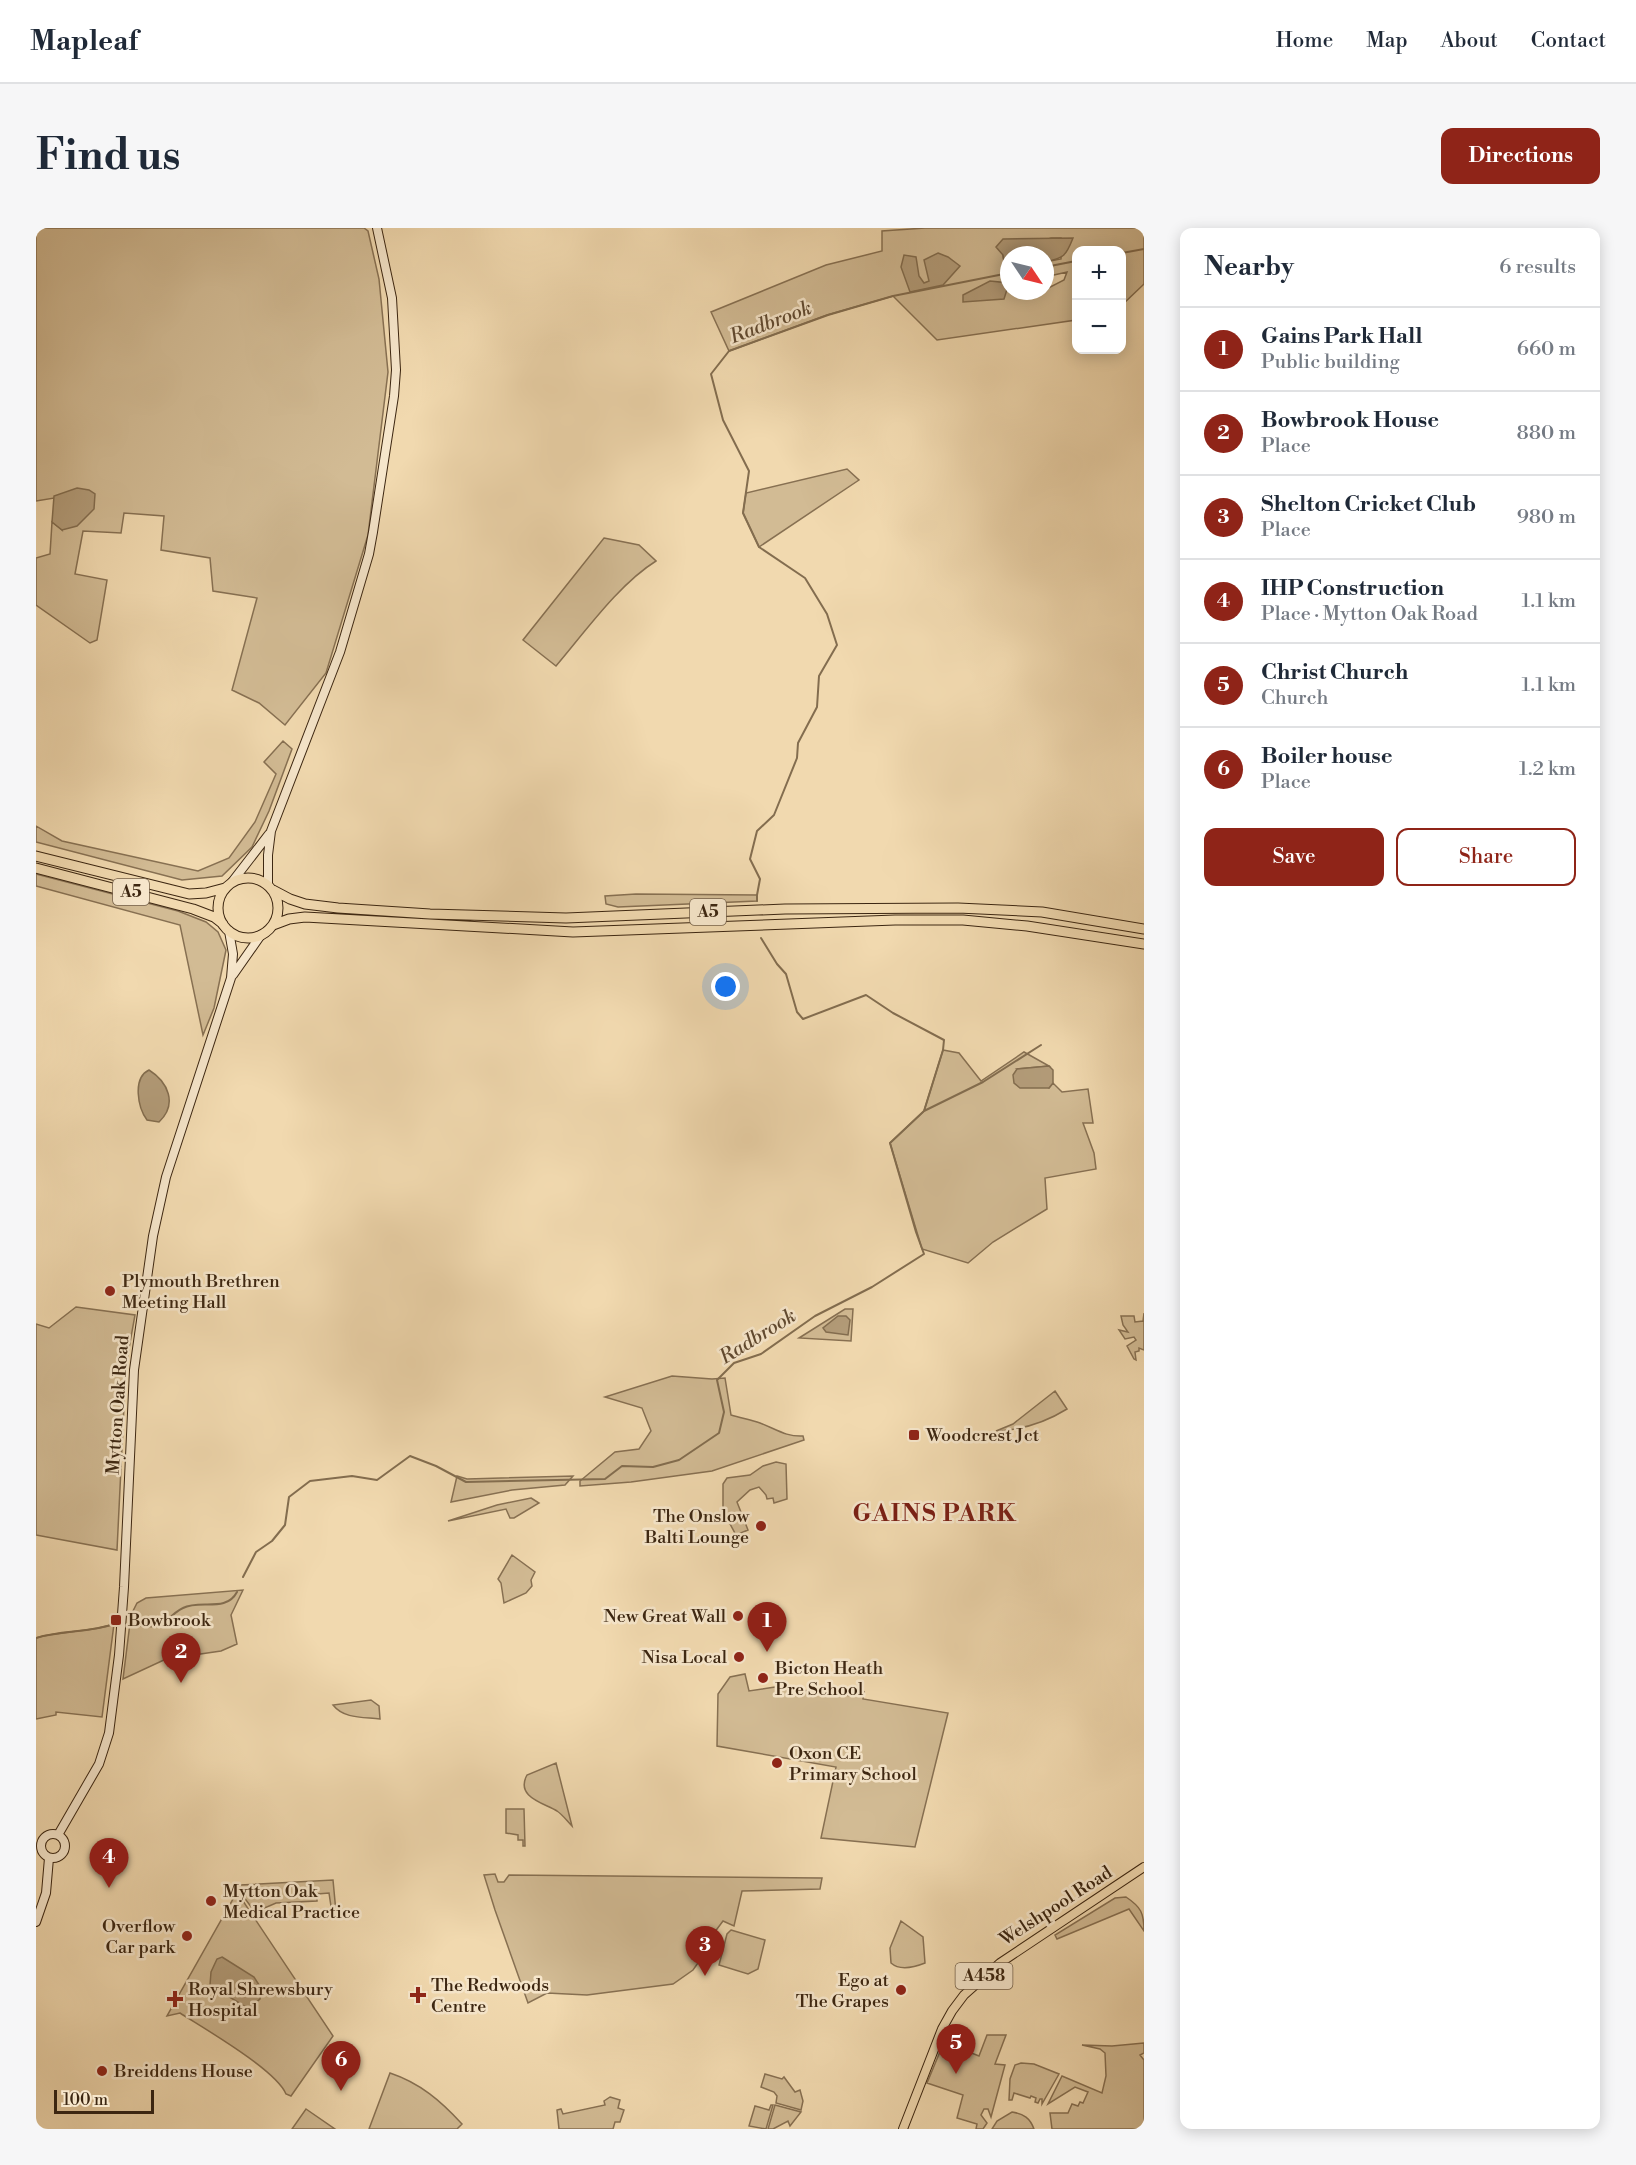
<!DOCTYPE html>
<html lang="en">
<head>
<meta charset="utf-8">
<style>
	:root { --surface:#fff; --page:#f6f6f7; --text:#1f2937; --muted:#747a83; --line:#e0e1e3; --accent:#8f2418 }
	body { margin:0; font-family:"Libre Bodoni",serif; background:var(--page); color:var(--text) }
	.controls { position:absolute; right:18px; top:18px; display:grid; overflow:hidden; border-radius:12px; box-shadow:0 3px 15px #0003 }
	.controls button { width:54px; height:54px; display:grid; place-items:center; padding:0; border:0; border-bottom:2px solid var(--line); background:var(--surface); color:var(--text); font:30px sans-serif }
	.compass { position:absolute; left:964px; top:18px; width:54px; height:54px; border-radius:50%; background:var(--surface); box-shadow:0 3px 15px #0003; rotate:125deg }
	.scale { position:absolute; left:18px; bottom:15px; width:100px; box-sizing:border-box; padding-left:6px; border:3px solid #3c2611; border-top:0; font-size:16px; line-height:21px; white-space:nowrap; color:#3c2611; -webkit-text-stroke:4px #f6e6cb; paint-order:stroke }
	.you { position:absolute; left:690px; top:759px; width:21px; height:21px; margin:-15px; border:4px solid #fff; border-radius:50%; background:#1a73e8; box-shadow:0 0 0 9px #1a73e833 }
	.badge { display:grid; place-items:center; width:39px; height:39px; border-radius:50%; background:var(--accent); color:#fff; font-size:20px; font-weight:700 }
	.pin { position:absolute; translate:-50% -50px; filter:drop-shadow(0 2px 3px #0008) }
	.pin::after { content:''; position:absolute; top:32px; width:21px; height:18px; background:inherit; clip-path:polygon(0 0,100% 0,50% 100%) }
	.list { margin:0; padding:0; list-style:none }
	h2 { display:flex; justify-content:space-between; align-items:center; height:78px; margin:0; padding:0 24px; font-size:26px }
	h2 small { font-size:20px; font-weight:400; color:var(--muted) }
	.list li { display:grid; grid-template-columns:39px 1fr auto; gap:18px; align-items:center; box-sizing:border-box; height:84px; padding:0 24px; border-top:2px solid var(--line) }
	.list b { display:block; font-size:22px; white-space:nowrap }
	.list p { margin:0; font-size:20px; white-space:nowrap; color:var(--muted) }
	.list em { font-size:20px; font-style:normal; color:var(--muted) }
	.actions { display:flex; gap:12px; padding:18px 24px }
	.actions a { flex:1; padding:14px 0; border:2px solid var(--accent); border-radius:12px; text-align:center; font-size:21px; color:var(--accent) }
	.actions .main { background:var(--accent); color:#fff }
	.map { position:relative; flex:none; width:1108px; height:1901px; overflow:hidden; border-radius:12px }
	header { display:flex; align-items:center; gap:36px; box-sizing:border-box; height:84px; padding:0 30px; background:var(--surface); border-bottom:2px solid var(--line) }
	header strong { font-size:28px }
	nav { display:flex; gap:33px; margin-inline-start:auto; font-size:21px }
	.intro { display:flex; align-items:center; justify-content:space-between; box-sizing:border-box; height:144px; padding:0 36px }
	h1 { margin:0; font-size:42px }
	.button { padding:15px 27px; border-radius:12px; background:var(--accent); color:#fff; font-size:21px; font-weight:700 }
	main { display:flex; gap:36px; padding:0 36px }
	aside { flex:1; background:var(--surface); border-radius:12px; box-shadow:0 3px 15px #0003 }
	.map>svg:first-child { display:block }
</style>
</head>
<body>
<header>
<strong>Mapleaf</strong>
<nav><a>Home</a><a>Map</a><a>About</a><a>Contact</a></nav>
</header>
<div class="intro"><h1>Find us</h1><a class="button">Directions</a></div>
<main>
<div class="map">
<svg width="1108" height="1901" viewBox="0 0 1108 1901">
	<rect width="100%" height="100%" fill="#f1d9af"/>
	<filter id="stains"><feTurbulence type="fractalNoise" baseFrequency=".00333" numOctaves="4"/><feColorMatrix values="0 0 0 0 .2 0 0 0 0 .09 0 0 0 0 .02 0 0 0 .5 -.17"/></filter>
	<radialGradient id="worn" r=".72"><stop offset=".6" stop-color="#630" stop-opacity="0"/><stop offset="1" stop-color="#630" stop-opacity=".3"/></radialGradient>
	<path fill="#d2bb94" stroke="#877052" stroke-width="1.5" fill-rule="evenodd" d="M0,0H328L332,3L343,51L352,144L332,307L290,445L249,497L223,475L196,462L221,370L177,363L174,330L125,322L128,288L88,285L85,305L47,303L39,346L71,352L61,412L54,415L0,377V330L14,326L16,294L26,302L18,270L0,273Z
		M889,0H1108V56L1086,77V22H1040V92L901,112L857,68L791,87L693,123L675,84L790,37L846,23V3ZM1015,10H1025V31L1009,34V49L1031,44L1028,52L995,69L979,63H973V40L969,41L967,27Z
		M811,241L823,252L723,319L707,285L710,265Z
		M568,310L603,317L620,333C583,356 549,404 520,438L487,412Z
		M247,513L256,521L233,583L216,619L186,648L146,652L0,614V598L26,613L162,643L193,630L219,594L240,546L228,534Z
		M0,646L142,683L170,694L182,704L190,722L178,780L167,807L144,697L0,658Z
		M600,666L721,667V673L582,679L570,676L569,668Z
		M907,822L923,825L945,853L988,824L1013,838L981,841L1013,860L1017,855L1026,864L1052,861L1057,895H1047L1058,925L1060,941L1009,950L1011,981L957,1014L932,1035L886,1021L854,915L888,883Z
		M40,1079L99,1087L90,1137L81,1322L0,1307V1096L13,1100Z
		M809,1081H817L815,1113L763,1110Z
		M1108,1085V1122L1103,1120V1123L1099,1124L1100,1132L1098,1131L1091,1118L1100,1112L1098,1109L1089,1111L1083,1102L1092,1104L1087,1097L1085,1088H1098L1099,1094L1107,1093Z
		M636,1148L676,1151L689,1150L695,1187C705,1190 715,1192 724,1195C740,1201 750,1209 767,1208L768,1212L676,1243L595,1254L544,1258V1253L579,1224L603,1221L615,1203L606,1180L569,1169Z
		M1019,1163L1031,1181C1010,1194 985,1202 960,1203L977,1196Z
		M740,1234L750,1236L751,1271L738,1275L737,1270L731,1271L730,1267L723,1259L714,1262L701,1274L712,1302L700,1307L687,1283V1256L691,1250L714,1247L727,1238Z
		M421,1248L431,1251L537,1248L529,1257L476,1262L415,1274Z
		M495,1270L503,1275L478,1290H474L470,1281L412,1293L461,1277Z
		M476,1327L499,1344L495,1352L496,1358L490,1365L468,1375L465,1355L462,1351Z
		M207,1362L195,1387L201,1416L185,1423L130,1431L87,1451L95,1387L101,1375L110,1370Z
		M78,1396L66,1489L20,1484V1487L0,1491V1410C26,1402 53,1405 78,1396Z
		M709,1446L713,1463L739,1459L817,1468L828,1464L827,1471L912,1485L879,1619L785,1610L800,1539L681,1518L682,1466L694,1449Z
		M335,1472L343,1478L344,1491C327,1489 308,1491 297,1477Z
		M520,1535L536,1598C531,1593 527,1587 521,1583C508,1575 479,1569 491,1547Z
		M470,1581H488L489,1618H487V1612H482V1607L470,1605Z
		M459,1646L462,1654H468L473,1647L786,1650L784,1661L706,1663L698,1698L687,1693L678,1705L675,1726L664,1732L657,1742L637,1756L551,1767L511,1765L492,1775L459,1682L448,1647Z
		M297,1652L300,1684L296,1685L293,1665L281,1666V1673L240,1675L224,1682L218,1683L202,1661L204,1657Z
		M201,1664L297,1808L255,1868L250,1866C240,1842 169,1801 144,1785L131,1788Z
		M1090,1669C1105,1679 1108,1685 1108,1703L1093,1681L1021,1711L1019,1707L1079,1670Z
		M865,1693L887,1709L889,1735C879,1739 864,1743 855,1735L854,1720Z
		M695,1702L729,1712L722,1741L712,1746L683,1737L691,1706Z
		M951,1807H970L959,1836L969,1837L955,1889L952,1881H948L945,1887L951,1895L947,1901H940L941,1896L921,1890L927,1867L891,1855L908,1814L943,1828Z
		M1108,1815V1825L1104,1827L1108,1832V1901H1016L1014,1885H1032L1036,1876L1042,1878L1044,1874L1047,1875L1052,1864L1039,1859L1012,1876L1026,1848L1066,1865L1070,1848L1069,1825L1064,1821L1046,1817L1076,1818Z
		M985,1835L998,1836L1023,1846L1006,1876V1871H1004L1002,1875L999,1874L1000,1870L995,1868L994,1870L978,1865L976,1872H973L974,1851L979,1837Z
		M354,1845C384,1855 405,1873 426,1896L421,1901H333Z
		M729,1846L746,1851L748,1849L759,1864L764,1862L767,1873L765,1882L740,1875L741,1868L738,1864L725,1859Z
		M574,1869L584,1872L582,1880L588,1882L584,1894H579L577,1901H523L521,1882L525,1881L527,1886L569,1877L568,1873Z
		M735,1877H737L730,1901L713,1898L719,1878L733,1882Z
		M739,1877L765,1884L754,1898L752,1893L737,1901H732Z
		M270,1881L299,1901H256Z
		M976,1884C988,1886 994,1890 998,1901H956L961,1893Z"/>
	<path fill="#b39c79" stroke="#836d4f" stroke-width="1.5" d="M1037,10C1030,28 1028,30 1009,34V27H973V40L969,41L967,27L960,19L967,11Z
		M902,25L912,29L924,38L907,57L874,64L865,39L868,27L880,29L883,48L888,55L893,53L888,32Z
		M954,53L973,55L968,71L927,74V67Z
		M41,260L53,262L59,266L58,281L41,298L26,302L16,294L18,268Z
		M1013,838L1017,842V855L1013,860H984L978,855L977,847L981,841Z
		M113,842C132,854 142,876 123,894L111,892C102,880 96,850 113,842Z
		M802,1088H810L814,1092L812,1107L790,1104L787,1100Z
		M186,1729L218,1749L225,1760L224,1771L214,1779L208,1778L174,1757L175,1744L181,1731Z"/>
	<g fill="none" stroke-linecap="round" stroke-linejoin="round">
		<path stroke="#836d4f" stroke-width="2" d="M1086,25L1108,21
			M1009,39L1040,33
			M721,673V667L724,651L714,631L721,603L738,587L761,530L762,515L781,479L783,448L801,417L791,386L769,350L723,319L707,285L713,243L687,192L675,146L693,123L792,87L857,68L973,45
			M888,883L947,854L1005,817
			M207,1349L220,1324L236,1313L249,1297L253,1269L274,1253L316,1248L341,1252L374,1228L400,1238L430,1254L569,1251L586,1238L617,1239L643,1232L683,1205L688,1184L681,1152L698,1135L725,1126L779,1088L836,1059L888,1026L880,1004L854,915L888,883L907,822L908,812L857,785L830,767L767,791L761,784L750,746L741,736L725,710
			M95,1397L124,1399C131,1393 138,1384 147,1380C164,1371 190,1385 201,1364
			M0,1410C26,1402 53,1405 78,1396"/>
		<defs>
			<path id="secondary" d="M196,654L233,606
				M232,656V627L235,603L304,424L333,326L337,304L358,168L360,142L356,70L341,0
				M197,747L225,707
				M5 1618a12 12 0 1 1 24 0a12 12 0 1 1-24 0Z
				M22,1607L63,1536L73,1505L83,1427L88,1359L98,1142L117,1008L130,949L195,750L197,726L193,703
				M0,1694L10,1665L13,1630"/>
			<path id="primary" d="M867,1901L906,1801L916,1783L928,1767L964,1735L1108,1639"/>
			<path id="trunk" d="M0,628L153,666L170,665L189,660
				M0,640L157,681L178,689L187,696
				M182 680a30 30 0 1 1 60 0a30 30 0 1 1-60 0Z
				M237,662L254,671L269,676L302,680L394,686L530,690L749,681L922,680L1006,684L1108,701
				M237,697L253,691L269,689L537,704L859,692H927L991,698L1108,716"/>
		</defs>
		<use href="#secondary" stroke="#3c2611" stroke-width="10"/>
		<use href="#primary" stroke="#3c2611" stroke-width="10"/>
		<use href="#trunk" stroke="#3c2611" stroke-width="11"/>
		<use href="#secondary" stroke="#f6e6cb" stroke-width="8"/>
		<use href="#primary" stroke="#f1d9af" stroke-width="8"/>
		<use href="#trunk" stroke="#f1d9af" stroke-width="9"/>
	</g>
	<g fill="#8f2418" stroke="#f6e6cb" stroke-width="2">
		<circle cx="74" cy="1063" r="6"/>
		<rect x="872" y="1201" width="12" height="12" rx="3"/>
		<circle cx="725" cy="1298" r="6"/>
		<circle cx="702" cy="1388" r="6"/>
		<rect x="74" y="1386" width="12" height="12" rx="3"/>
		<circle cx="703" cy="1429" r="6"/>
		<circle cx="727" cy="1450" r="6"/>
		<circle cx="741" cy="1535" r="6"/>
		<circle cx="175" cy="1673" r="6"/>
		<circle cx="151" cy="1708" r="6"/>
		<circle cx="865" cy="1762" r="6"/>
		<path d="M379 1758h6v6h6v6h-6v6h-6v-6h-6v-6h6z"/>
		<path d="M136 1762h6v6h6v6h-6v6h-6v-6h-6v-6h6z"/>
		<circle cx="66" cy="1843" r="6"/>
	</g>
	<g text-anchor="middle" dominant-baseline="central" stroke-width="5" stroke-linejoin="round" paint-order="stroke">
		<g fill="#f6e6cb" stroke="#746049" stroke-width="1.5">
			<rect x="77" y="651" width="36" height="26" rx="4.5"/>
			<rect x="654" y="671" width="36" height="26" rx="4.5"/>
			<rect x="919.5" y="1735" width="57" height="26" rx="4.5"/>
		</g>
		<g font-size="16" font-weight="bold" fill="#3c2611">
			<text x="95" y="664">A5</text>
			<text x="672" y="684">A5</text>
			<text x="948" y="1748">A458</text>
		</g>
		<g font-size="18" fill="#3c2611" stroke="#f6e6cb" text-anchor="start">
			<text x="86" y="1053">Plymouth Brethren<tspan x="86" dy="21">Meeting Hall</tspan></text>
			<text x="890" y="1207">Woodcrest Jct</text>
			<text x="713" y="1288" text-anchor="end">The Onslow<tspan x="713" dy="21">Balti Lounge</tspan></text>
			<text x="690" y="1388" text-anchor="end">New Great Wall</text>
			<text x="92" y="1392">Bowbrook</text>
			<text x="691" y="1429" text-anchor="end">Nisa Local</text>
			<text x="739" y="1440">Bicton Heath<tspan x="739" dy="21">Pre School</tspan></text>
			<text x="753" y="1525">Oxon CE<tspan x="753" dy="21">Primary School</tspan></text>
			<text x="187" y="1663">Mytton Oak<tspan x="187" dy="21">Medical Practice</tspan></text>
			<text x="139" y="1698" text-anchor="end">Overflow<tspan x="139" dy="21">Car park</tspan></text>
			<text x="853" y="1752" text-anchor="end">Ego at<tspan x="853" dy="21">The Grapes</tspan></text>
			<text x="395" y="1757">The Redwoods<tspan x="395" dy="21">Centre</tspan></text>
			<text x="152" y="1761">Royal Shrewsbury<tspan x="152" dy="21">Hospital</tspan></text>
			<text x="78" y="1843">Breiddens House</text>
		</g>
		<g font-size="18" fill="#3c2611" stroke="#f6e6cb">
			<text transform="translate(82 1177) rotate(-86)">Mytton Oak Road</text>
			<text transform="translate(1020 1678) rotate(-33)">Welshpool Road</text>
		</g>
		<g font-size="20" font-style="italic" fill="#604930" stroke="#f6e6cb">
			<text transform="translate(735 95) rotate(-21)">Radbrook</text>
			<text transform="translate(722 1109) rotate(-32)">Radbrook</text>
		</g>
		<g font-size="24" font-weight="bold" letter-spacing="1.5" fill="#7a1f14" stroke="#f6e6cb">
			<text x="899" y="1286">GAINS PARK</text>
		</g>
	</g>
	<rect width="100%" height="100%" filter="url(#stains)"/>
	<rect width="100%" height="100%" fill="url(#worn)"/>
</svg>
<div class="controls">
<button>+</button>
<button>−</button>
</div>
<svg class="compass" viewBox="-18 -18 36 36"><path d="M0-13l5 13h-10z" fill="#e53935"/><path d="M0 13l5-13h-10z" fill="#747a83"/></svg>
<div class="scale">100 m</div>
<div class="you"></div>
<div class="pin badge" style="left:731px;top:1424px">1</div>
<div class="pin badge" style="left:145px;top:1455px">2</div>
<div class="pin badge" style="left:669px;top:1748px">3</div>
<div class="pin badge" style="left:73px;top:1660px">4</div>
<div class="pin badge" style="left:920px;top:1846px">5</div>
<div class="pin badge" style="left:305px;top:1863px">6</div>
</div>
<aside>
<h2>Nearby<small>6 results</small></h2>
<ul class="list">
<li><span class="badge">1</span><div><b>Gains Park Hall</b><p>Public building</p></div><em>660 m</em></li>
<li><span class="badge">2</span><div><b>Bowbrook House</b><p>Place</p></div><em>880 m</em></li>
<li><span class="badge">3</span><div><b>Shelton Cricket Club</b><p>Place</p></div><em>980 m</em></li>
<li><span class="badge">4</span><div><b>IHP Construction</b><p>Place · Mytton Oak Road</p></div><em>1.1 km</em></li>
<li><span class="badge">5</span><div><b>Christ Church</b><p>Church</p></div><em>1.1 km</em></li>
<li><span class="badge">6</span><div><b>Boiler house</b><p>Place</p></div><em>1.2 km</em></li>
</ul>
<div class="actions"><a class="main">Save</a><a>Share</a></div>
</aside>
</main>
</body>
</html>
